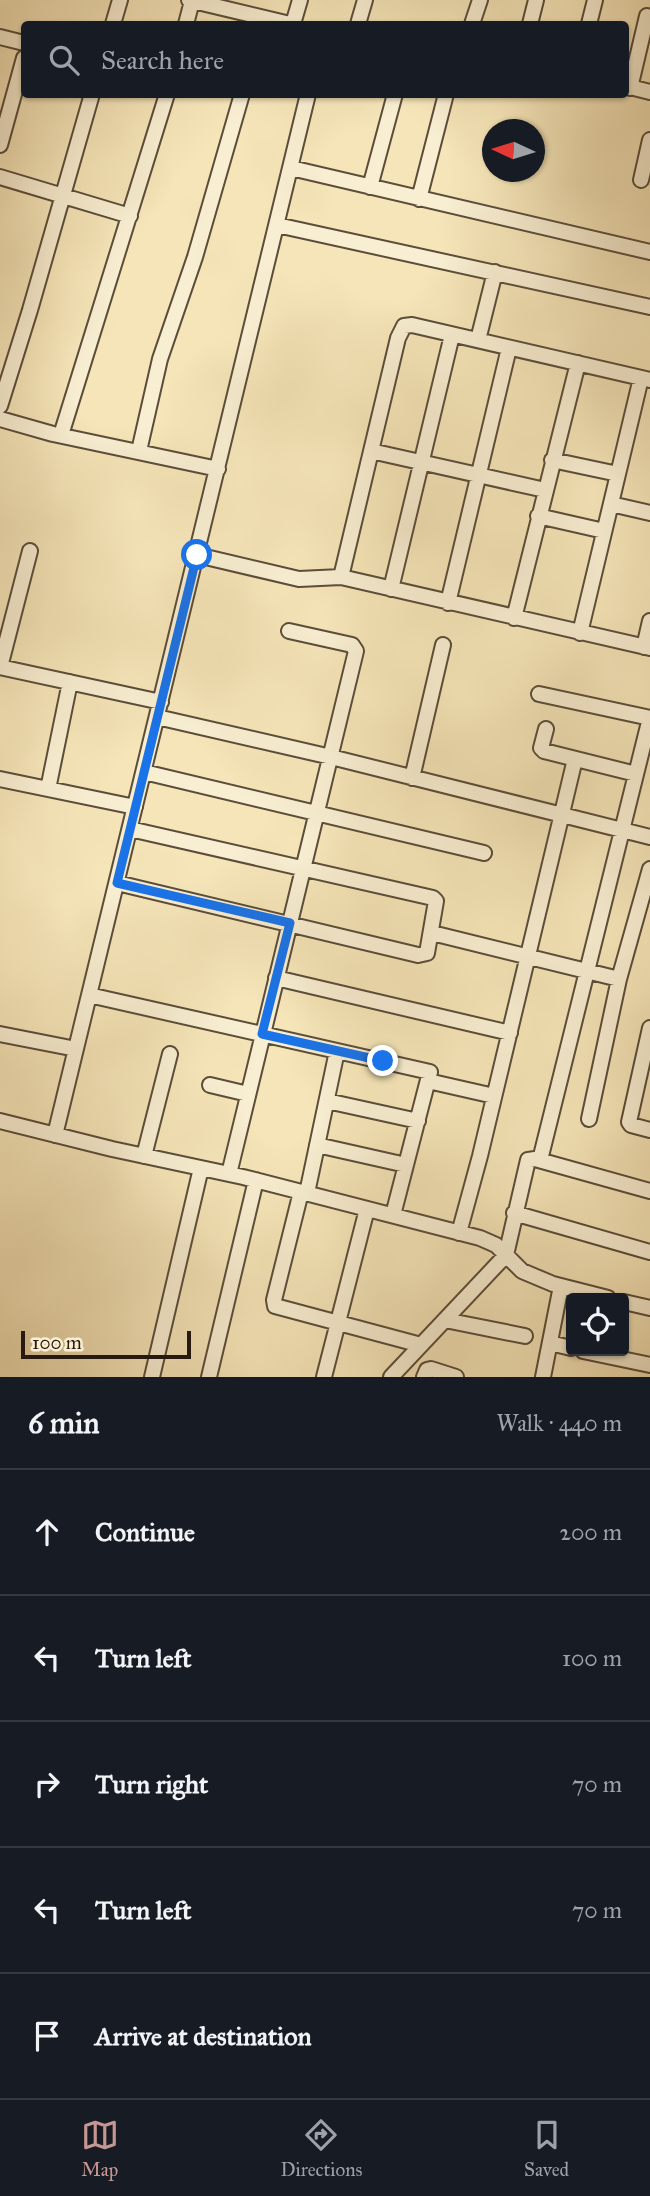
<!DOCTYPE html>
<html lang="en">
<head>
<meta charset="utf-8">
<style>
	:root { --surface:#171b24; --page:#242831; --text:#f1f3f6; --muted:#9ea1a6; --line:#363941; --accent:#c59692 }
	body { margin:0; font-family:"IM FELL Great Primer",serif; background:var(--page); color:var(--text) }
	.controls { position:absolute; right:21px; bottom:21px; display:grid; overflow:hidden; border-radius:7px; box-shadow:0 2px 5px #0004 }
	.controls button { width:63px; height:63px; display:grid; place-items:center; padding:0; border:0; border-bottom:2px solid var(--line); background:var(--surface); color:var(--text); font:35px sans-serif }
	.compass { position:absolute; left:482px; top:119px; width:63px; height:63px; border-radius:50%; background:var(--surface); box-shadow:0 2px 5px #0004; rotate:274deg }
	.scale { position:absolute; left:21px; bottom:18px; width:170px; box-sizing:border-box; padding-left:7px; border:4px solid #281a10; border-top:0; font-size:19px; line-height:24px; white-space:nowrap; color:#281a10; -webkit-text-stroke:5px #f8eed1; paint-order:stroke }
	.stop { position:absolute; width:21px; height:21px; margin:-16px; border:5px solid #1a73e8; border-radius:50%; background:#fff }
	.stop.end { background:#1a73e8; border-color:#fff; box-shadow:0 2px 7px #0008 }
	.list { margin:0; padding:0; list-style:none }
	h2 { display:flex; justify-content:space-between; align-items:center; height:91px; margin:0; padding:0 28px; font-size:30px }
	h2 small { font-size:23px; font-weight:400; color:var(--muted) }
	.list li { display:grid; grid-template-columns:46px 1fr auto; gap:21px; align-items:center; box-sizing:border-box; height:126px; padding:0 28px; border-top:2px solid var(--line) }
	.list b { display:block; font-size:26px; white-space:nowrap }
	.list em { font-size:23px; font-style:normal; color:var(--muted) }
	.icon { flex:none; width:38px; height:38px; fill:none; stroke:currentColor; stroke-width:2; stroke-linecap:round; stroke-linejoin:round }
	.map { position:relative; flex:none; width:650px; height:1377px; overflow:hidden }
	.search { position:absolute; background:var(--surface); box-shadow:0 2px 5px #0004; left:21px; right:21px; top:21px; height:77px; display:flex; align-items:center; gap:18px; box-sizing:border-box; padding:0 24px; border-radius:7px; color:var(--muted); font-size:26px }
	.sheet { height:721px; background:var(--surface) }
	nav { display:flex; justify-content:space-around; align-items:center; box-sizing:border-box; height:98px; border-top:2px solid var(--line); background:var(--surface); font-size:19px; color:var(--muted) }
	nav a { display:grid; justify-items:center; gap:4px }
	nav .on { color:var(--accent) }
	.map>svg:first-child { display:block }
</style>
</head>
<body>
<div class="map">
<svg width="650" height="1377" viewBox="0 0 650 1377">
	<rect width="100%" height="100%" fill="#f5e5b8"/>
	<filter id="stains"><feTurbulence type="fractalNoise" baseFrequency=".00286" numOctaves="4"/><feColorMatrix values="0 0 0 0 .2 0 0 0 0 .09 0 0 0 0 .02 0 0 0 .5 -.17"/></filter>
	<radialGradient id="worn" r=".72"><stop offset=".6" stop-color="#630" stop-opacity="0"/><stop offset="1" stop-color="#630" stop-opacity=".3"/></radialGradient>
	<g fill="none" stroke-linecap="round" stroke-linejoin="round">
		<defs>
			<path id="street" d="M189,0L290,24
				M113,24L120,0
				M186,24L192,1
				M293,24L300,0
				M358,24L365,0
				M472,24L480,0
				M530,24L536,0
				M589,24L595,0
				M0,37L24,43
				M626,86L650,92
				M630,88L647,16
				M0,145L24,58
				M291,168L650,252
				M0,177L130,216
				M641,180L650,140
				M370,187L395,94
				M419,199L446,94
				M277,225L650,307
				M478,340L495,272
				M0,406L30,310L92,94
				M0,419L53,434L218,469
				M61,435L167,94
				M139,451L160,359L195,257L242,94
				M371,451L545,490
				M552,460L618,474
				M611,504L650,513
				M538,516L604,531
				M197,555L299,579L341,577L650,648
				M341,577L398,338L404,326L412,325L650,380
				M391,589L452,335
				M448,603L509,348
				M514,618L578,363
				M580,633L641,378
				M644,647L650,621
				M0,667L161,702
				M0,667L30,551
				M539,694L650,718L540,1160
				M157,717L331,757L650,837
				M546,729L541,748L544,751L636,774
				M144,772L484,853
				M412,778L443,645
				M0,779L135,807
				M48,789L70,682
				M117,883L418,955L427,953L436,901L433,898L130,829
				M432,933L619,979
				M276,978L510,1033
				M89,995L430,1072L393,1215
				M650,1028L629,1122L631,1125L650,1130
				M0,1034L76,1049
				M428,1081L494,1096
				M210,1085L248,1094
				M327,1101L418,1121
				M589,1119L619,979L650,869
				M0,1121L112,1149L243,1177L480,1238L496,1245L522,1271L553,1284L608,1298
				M55,1135L308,94
				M317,1145L406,1165
				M144,1156L170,1054
				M229,1174L356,651L352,645L289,631
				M301,1192L274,1300L275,1306L421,1345
				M307,1193L337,1051
				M514,1213L650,1252
				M459,1233L480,1156L575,759
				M624,1302L650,1308
				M445,1320L525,1336
				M550,1343L571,1348
				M583,1351L650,1365
				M152,1377L201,1168
				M209,1377L256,1180
				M324,1377L367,1209
				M391,1377L506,1255L528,1160L535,1159L650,1191
				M424,1377L427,1370L431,1369L456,1377
				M543,1377L561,1286"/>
		</defs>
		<use href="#street" stroke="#5b4d3a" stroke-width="18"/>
		<use href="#street" stroke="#f8eed1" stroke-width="14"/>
	</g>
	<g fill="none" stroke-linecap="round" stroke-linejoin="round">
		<path stroke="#1a73e8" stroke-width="9" d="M197,555L117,883L290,923L262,1034L383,1061"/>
	</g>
	<rect width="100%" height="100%" filter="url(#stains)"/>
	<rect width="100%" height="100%" fill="url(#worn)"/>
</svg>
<div class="controls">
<button><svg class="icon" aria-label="locate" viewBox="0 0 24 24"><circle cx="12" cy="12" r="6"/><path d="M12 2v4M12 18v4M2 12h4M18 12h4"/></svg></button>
</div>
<svg class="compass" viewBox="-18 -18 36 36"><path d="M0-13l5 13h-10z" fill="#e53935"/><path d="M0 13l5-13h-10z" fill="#9ea1a6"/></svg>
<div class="scale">100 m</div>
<div class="stop" style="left:197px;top:555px"></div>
<div class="stop end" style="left:383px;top:1061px"></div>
<div class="search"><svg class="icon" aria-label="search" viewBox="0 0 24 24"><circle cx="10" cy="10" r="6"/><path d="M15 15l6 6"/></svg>Search here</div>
</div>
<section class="sheet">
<h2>6 min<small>Walk · 440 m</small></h2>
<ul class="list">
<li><svg class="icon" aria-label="ahead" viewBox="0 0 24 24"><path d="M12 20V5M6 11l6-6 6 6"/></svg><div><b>Continue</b></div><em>200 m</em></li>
<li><svg class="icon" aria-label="left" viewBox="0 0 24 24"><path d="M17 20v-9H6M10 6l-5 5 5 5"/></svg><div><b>Turn left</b></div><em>100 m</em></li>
<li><svg class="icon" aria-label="right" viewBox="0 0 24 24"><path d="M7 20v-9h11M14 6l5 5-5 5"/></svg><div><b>Turn right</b></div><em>70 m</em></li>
<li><svg class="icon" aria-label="left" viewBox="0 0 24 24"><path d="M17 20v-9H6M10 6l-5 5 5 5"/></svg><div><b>Turn left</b></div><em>70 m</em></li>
<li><svg class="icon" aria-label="arrive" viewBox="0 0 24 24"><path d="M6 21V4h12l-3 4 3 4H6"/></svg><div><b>Arrive at destination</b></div></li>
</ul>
</section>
<nav>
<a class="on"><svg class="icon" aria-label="map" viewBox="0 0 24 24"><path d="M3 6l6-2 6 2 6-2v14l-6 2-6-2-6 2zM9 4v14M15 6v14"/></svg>Map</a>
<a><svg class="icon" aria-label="directions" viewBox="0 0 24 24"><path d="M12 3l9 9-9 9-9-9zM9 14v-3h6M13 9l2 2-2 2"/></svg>Directions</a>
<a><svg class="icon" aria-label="saved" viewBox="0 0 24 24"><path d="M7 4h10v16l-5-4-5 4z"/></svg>Saved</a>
</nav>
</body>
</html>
